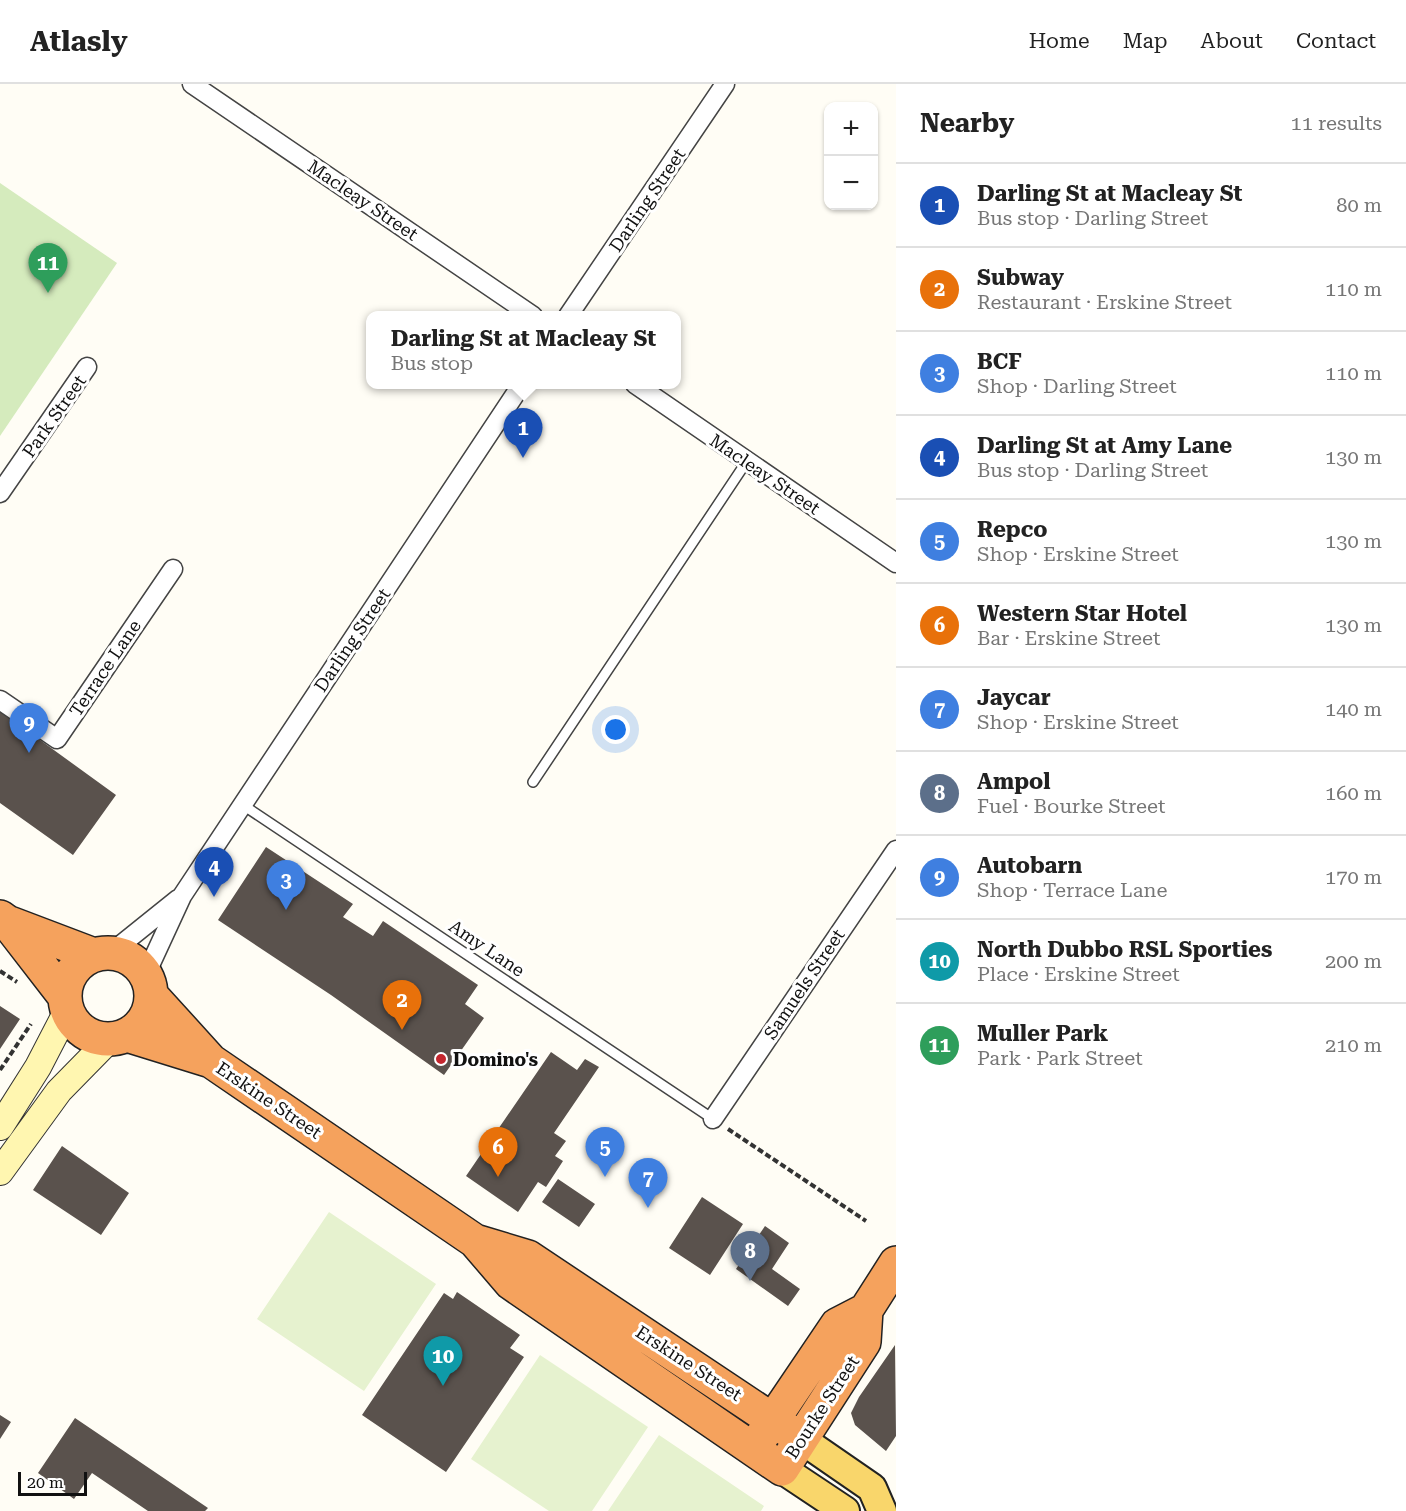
<!DOCTYPE html>
<html lang="en">
<head>
<meta charset="utf-8">
<style>
	:root { --surface:#fff; --page:#f2f2f2; --text:#222; --muted:#767676; --line:#e0e0e0; --accent:#c4262e }
	body { margin:0; font-family:"Roboto Serif",serif; background:var(--page); color:var(--text) }
	.controls { position:absolute; right:18px; top:18px; display:grid; overflow:hidden; border-radius:12px; box-shadow:0 2px 4px #0004 }
	.controls button { width:54px; height:54px; display:grid; place-items:center; padding:0; border:0; border-bottom:2px solid var(--line); background:var(--surface); color:var(--text); font:30px sans-serif }
	.scale { position:absolute; left:18px; bottom:15px; width:69px; box-sizing:border-box; padding-left:6px; border:3px solid #111; border-top:0; font-size:16px; line-height:21px; white-space:nowrap; color:#111; -webkit-text-stroke:4px #fff; paint-order:stroke }
	.you { position:absolute; left:616px; top:646px; width:21px; height:21px; margin:-15px; border:4px solid #fff; border-radius:50%; background:#1a73e8; box-shadow:0 0 0 9px #1a73e833 }
	.badge { display:grid; place-items:center; width:39px; height:39px; border-radius:50%; background:var(--accent); color:#fff; font-size:20px; font-weight:700 }
	.pin { position:absolute; translate:-50% -50px; filter:drop-shadow(0 2px 3px #0008) }
	.pin::after { content:''; position:absolute; top:32px; width:21px; height:18px; background:inherit; clip-path:polygon(0 0,100% 0,50% 100%) }
	.popup { position:absolute; left:366px; top:227px; width:315px; height:78px; box-sizing:border-box; display:grid; place-content:center; border-radius:12px; background:var(--surface); filter:drop-shadow(0 2px 4px #0005); font-size:20px; white-space:nowrap; color:var(--muted) }
	.popup b { font-size:22px; color:var(--text) }
	.popup::after { content:''; position:absolute; left:50%; top:100%; margin-left:-12px; border:12px solid transparent; border-top-color:var(--surface) }
	.list { margin:0; padding:0; list-style:none }
	h2 { display:flex; justify-content:space-between; align-items:center; height:78px; margin:0; padding:0 24px; font-size:26px }
	h2 small { font-size:20px; font-weight:400; color:var(--muted) }
	.list li { display:grid; grid-template-columns:39px 1fr auto; gap:18px; align-items:center; box-sizing:border-box; height:84px; padding:0 24px; border-top:2px solid var(--line) }
	.list b { display:block; font-size:22px; white-space:nowrap }
	.list p { margin:0; font-size:20px; white-space:nowrap; color:var(--muted) }
	.list em { font-size:20px; font-style:normal; color:var(--muted) }
	.map { position:relative; flex:none; width:896px; height:1427px; overflow:hidden }
	header { display:flex; align-items:center; gap:36px; box-sizing:border-box; height:84px; padding:0 30px; background:var(--surface); border-bottom:2px solid var(--line) }
	header strong { font-size:28px }
	nav { display:flex; gap:33px; margin-inline-start:auto; font-size:21px }
	main { display:flex }
	aside { flex:1; background:var(--surface) }
	.map>svg:first-child { display:block }
</style>
</head>
<body>
<header>
<strong>Atlasly</strong>
<nav><a>Home</a><a>Map</a><a>About</a><a>Contact</a></nav>
</header>
<main>
<div class="map">
<svg width="896" height="1427" viewBox="0 0 896 1427">
	<rect width="100%" height="100%" fill="#fffdf5"/>
	<path fill="#d5ebbd" d="M0,99L117,179L0,352Z"/>
	<path fill="#e6f2cf" d="M329,1128L436,1200L364,1307L257,1235Z
		M540,1271L648,1343L592,1427H549L471,1375Z
		M659,1351L764,1422L761,1427H608Z"/>
	<path fill="#5a524d" d="M0,627L116,711L73,771L0,719Z
		M266,763L353,820L343,833L373,852L383,837L478,901L465,920L484,934L444,991L331,911L218,836Z
		M0,922L20,935L0,965Z
		M551,968L577,986L585,975L599,983L554,1049L566,1057L555,1072L563,1077L546,1103L538,1098L518,1128L466,1092Z
		M62,1062L129,1109L101,1151L33,1106Z
		M558,1095L595,1120L579,1143L542,1118Z
		M702,1113L743,1140L710,1191L669,1164Z
		M765,1142L789,1159L772,1185L800,1205L788,1222L736,1185Z
		M457,1208L520,1251L510,1264L524,1273L446,1388L362,1331L444,1209L453,1215Z
		M895,1261L896,1352L886,1367L855,1341L851,1329L859,1313Z
		M0,1331L11,1338L0,1355Z
		M75,1334L208,1424L205,1427H148L92,1389L74,1415L38,1389Z"/>
	<g fill="none" stroke-linecap="round" stroke-linejoin="round">
		<defs>
			<path id="lane" d="M533,698L747,377
				M243,721L713,1035"/>
			<path id="street" d="M192,0L533,232
				M568,232L725,0
				M635,300L896,479
				M0,409L87,283
				M0,616L57,655L173,485
				M112,868L178,815
				M146,890L182,812L522,300
				M713,1035L896,766"/>
			<path id="secondary" d="M0,1043L38,983L67,927
				M0,1088L59,1007L110,955"/>
			<path id="primary" d="M801,1355L872,1404L882,1427
				M782,1385L845,1427"/>
			<path id="highway" d="M0,833L7,838L94,871
				M7,838L65,913
				M65 912a43 43 0 1 1 86 0a43 43 0 1 1-86 0Z
				M152,912L211,977L475,1157L511,1199L782,1385L864,1258L866,1226L896,1179
				M127,951L211,977
				M475,1157L528,1173L801,1355
				M762,1352L837,1241L866,1226"/>
		</defs>
		<use href="#lane" stroke="#444" stroke-width="12"/>
		<use href="#street" stroke="#444" stroke-width="21"/>
		<use href="#secondary" stroke="#333" stroke-width="28"/>
		<use href="#primary" stroke="#222" stroke-width="32"/>
		<use href="#highway" stroke="#222" stroke-width="36"/>
		<path stroke="#333" stroke-width="4" stroke-dasharray="6 3" stroke-linecap="butt" d="M0,887L17,898
			M0,986L31,940
			M728,1045L866,1137"/>
		<use href="#lane" stroke="#fff" stroke-width="9"/>
		<use href="#street" stroke="#fff" stroke-width="18"/>
		<use href="#secondary" stroke="#fff6b0" stroke-width="26"/>
		<use href="#primary" stroke="#f9d66b" stroke-width="28"/>
		<use href="#highway" stroke="#f5a25d" stroke-width="33"/>
	</g>
	<circle fill="#c4262e" stroke="#fff" stroke-width="2" cx="441" cy="975" r="6"/>
	<g text-anchor="middle" dominant-baseline="central" stroke-width="6" stroke-linejoin="round" paint-order="stroke">
		<g font-size="18" fill="#111" stroke="#fff">
			<text transform="translate(363 116) rotate(34)">Macleay Street</text>
			<text transform="translate(647 116) rotate(-56)">Darling Street</text>
			<text transform="translate(54 332) rotate(-55)">Park Street</text>
			<text transform="translate(765 390) rotate(34)">Macleay Street</text>
			<text transform="translate(352 556) rotate(-56)">Darling Street</text>
			<text transform="translate(105 584) rotate(-56)">Terrace Lane</text>
			<text transform="translate(487 864) rotate(34)">Amy Lane</text>
			<text transform="translate(804 900) rotate(-56)">Samuels Street</text>
			<text transform="translate(269 1016) rotate(34)">Erskine Street</text>
			<text transform="translate(689 1279) rotate(33)">Erskine Street</text>
			<text transform="translate(822 1323) rotate(-57)">Bourke Street</text>
		</g>
		<g font-size="18" font-weight="bold" fill="#111" stroke="#fff" text-anchor="start">
			<text x="453" y="975">Domino's</text>
		</g>
	</g>
</svg>
<div class="controls">
<button>+</button>
<button>−</button>
</div>
<div class="scale">20 m</div>
<div class="you"></div>
<div class="pin badge" style="left:523px;top:374px;background:#1a4fb4">1</div>
<div class="popup"><b>Darling St at Macleay St</b>Bus stop</div>
<div class="pin badge" style="left:402px;top:946px;background:#e8710a">2</div>
<div class="pin badge" style="left:286px;top:826px;background:#3f7fe0">3</div>
<div class="pin badge" style="left:214px;top:813px;background:#1a4fb4">4</div>
<div class="pin badge" style="left:605px;top:1093px;background:#3f7fe0">5</div>
<div class="pin badge" style="left:498px;top:1093px;background:#e8710a">6</div>
<div class="pin badge" style="left:648px;top:1124px;background:#3f7fe0">7</div>
<div class="pin badge" style="left:750px;top:1197px;background:#5c6f8a">8</div>
<div class="pin badge" style="left:29px;top:669px;background:#3f7fe0">9</div>
<div class="pin badge" style="left:443px;top:1302px;background:#0f9aa8">10</div>
<div class="pin badge" style="left:48px;top:209px;background:#2e9e5b">11</div>
</div>
<aside>
<h2>Nearby<small>11 results</small></h2>
<ul class="list">
<li><span class="badge" style="background:#1a4fb4">1</span><div><b>Darling St at Macleay St</b><p>Bus stop · Darling Street</p></div><em>80 m</em></li>
<li><span class="badge" style="background:#e8710a">2</span><div><b>Subway</b><p>Restaurant · Erskine Street</p></div><em>110 m</em></li>
<li><span class="badge" style="background:#3f7fe0">3</span><div><b>BCF</b><p>Shop · Darling Street</p></div><em>110 m</em></li>
<li><span class="badge" style="background:#1a4fb4">4</span><div><b>Darling St at Amy Lane</b><p>Bus stop · Darling Street</p></div><em>130 m</em></li>
<li><span class="badge" style="background:#3f7fe0">5</span><div><b>Repco</b><p>Shop · Erskine Street</p></div><em>130 m</em></li>
<li><span class="badge" style="background:#e8710a">6</span><div><b>Western Star Hotel</b><p>Bar · Erskine Street</p></div><em>130 m</em></li>
<li><span class="badge" style="background:#3f7fe0">7</span><div><b>Jaycar</b><p>Shop · Erskine Street</p></div><em>140 m</em></li>
<li><span class="badge" style="background:#5c6f8a">8</span><div><b>Ampol</b><p>Fuel · Bourke Street</p></div><em>160 m</em></li>
<li><span class="badge" style="background:#3f7fe0">9</span><div><b>Autobarn</b><p>Shop · Terrace Lane</p></div><em>170 m</em></li>
<li><span class="badge" style="background:#0f9aa8">10</span><div><b>North Dubbo RSL Sporties</b><p>Place · Erskine Street</p></div><em>200 m</em></li>
<li><span class="badge" style="background:#2e9e5b">11</span><div><b>Muller Park</b><p>Park · Park Street</p></div><em>210 m</em></li>
</ul>
</aside>
</main>
</body>
</html>
